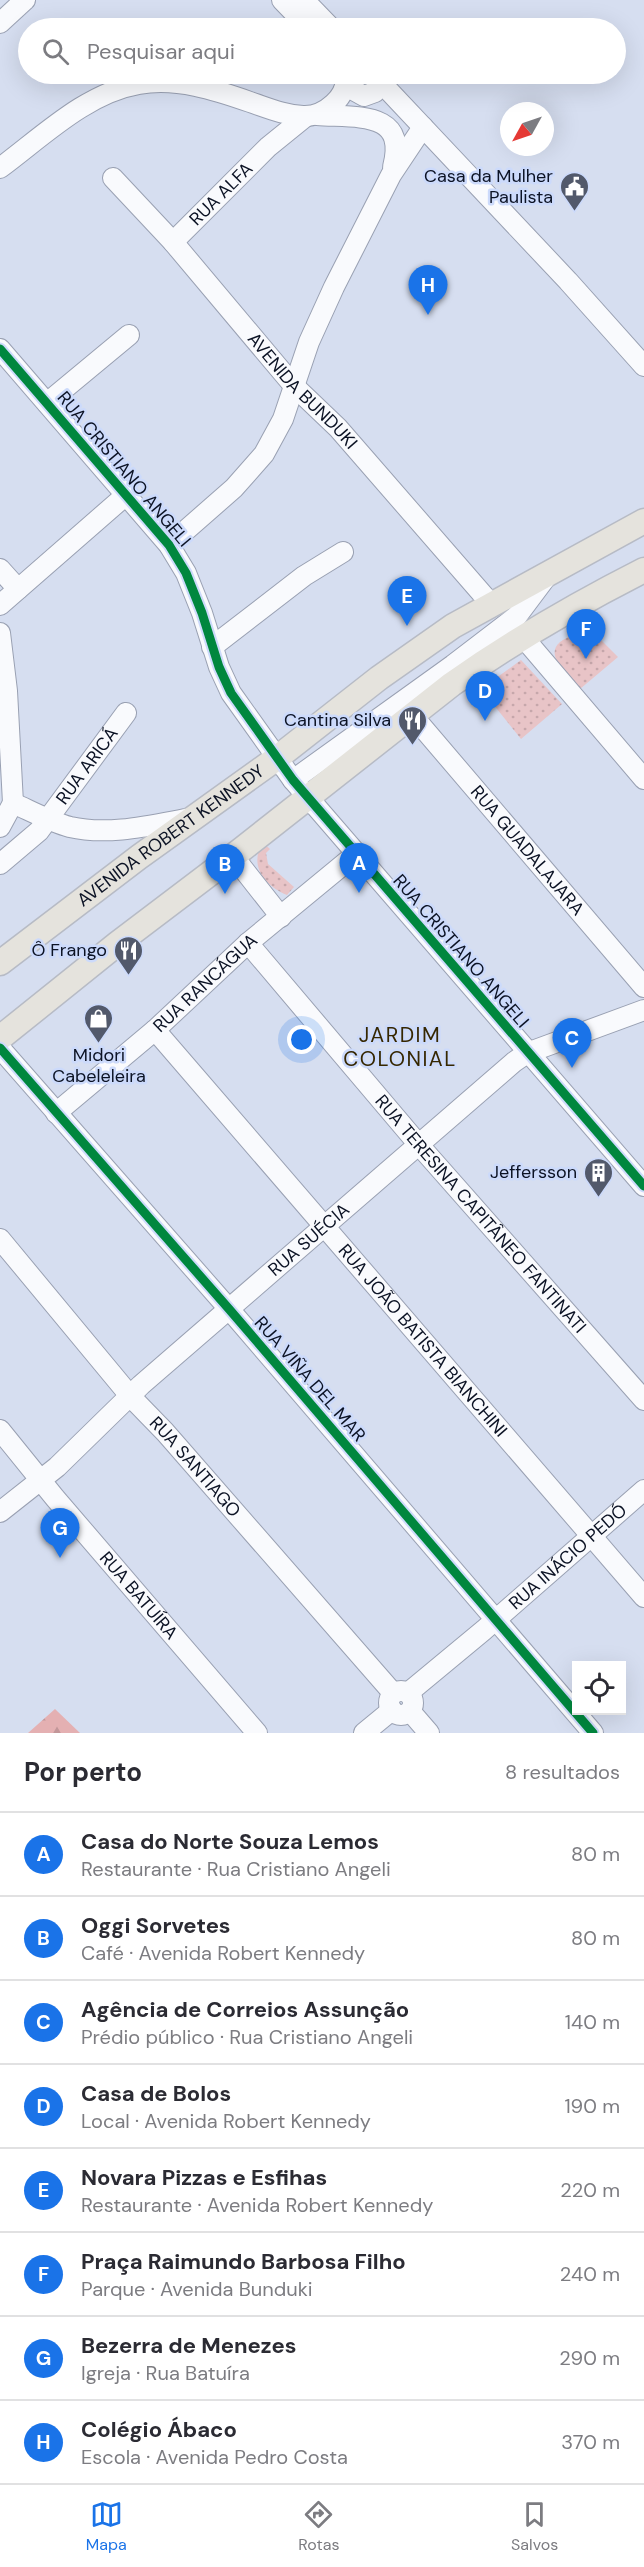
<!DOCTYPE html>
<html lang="pt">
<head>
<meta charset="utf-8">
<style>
	:root { --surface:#fff; --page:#f2f2f3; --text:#2b2b33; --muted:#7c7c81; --line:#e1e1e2; --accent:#1a73e8 }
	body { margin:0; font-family:"DM Sans",sans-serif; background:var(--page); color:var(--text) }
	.controls { position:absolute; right:18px; bottom:18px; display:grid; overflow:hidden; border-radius:0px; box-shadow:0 6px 24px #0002 }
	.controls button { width:54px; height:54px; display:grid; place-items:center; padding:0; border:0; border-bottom:2px solid var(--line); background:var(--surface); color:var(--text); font:30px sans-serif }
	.compass { position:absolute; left:500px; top:102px; width:54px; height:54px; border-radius:50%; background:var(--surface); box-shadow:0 6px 24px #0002; rotate:230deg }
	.you { position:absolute; left:302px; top:1040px; width:21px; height:21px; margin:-15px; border:4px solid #fff; border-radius:50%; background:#1a73e8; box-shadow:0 0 0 9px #1a73e833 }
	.badge { display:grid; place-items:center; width:39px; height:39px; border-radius:50%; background:var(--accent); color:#fff; font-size:20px; font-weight:700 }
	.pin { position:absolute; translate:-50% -50px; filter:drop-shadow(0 2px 3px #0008) }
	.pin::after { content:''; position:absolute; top:32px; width:21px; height:18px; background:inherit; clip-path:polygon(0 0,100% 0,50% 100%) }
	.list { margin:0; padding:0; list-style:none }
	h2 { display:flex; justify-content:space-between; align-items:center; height:78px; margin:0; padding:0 24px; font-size:26px }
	h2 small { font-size:20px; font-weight:400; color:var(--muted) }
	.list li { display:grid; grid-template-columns:39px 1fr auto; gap:18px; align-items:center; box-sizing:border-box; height:84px; padding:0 24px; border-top:2px solid var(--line) }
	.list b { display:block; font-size:22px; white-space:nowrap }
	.list p { margin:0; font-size:20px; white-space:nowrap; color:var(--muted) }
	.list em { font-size:20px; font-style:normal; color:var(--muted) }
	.icon { flex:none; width:33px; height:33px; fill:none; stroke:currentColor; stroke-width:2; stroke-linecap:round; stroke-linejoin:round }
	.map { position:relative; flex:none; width:644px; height:1733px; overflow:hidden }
	.search { position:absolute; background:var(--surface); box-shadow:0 6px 24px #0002; left:18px; right:18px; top:18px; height:66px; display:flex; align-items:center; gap:15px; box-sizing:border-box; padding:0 21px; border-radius:33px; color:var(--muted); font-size:22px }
	.sheet { height:750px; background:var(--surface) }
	nav { display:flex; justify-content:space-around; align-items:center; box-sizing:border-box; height:84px; border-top:2px solid var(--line); background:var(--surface); font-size:16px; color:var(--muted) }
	nav a { display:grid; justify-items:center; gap:3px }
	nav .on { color:var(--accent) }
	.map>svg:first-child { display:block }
</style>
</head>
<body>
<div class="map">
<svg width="644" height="1733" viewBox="0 0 644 1733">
	<defs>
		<pattern id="grass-dots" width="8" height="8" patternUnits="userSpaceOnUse" patternTransform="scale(1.5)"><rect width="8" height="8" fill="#e8c4c7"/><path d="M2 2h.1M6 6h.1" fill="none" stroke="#c6a7ab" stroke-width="1.8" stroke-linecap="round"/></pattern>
		<pattern id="forest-firs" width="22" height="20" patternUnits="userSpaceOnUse" patternTransform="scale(1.5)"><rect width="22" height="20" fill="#e4b0b2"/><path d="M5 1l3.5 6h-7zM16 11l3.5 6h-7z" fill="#c29699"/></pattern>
	</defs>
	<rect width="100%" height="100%" fill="#d6def0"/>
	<path fill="url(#grass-dots)" d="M591,630L618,657L580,689C571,678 543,656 560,642C567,636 583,633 591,630Z
		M521,660L562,704L521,739L481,689Z
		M263,843L270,849L266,853L268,864L294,887L287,895C265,886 248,865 263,843Z"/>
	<path fill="url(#forest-firs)" d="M55,1709L80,1733H28Z"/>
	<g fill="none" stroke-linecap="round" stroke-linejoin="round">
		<defs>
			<g id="minor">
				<path d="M282,0L309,28"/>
				<path d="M304,0L331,28"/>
				<path d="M0,23L25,0"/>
				<path d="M373,74L568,281L644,366"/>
				<path d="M346,76L355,91L364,96L375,92L381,83"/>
				<path d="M317,115C356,118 408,110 393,167"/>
				<path d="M0,168C42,137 86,93 139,84C176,77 216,90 250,102C268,108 284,115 303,116C324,117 350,96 345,74"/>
				<path id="s1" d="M113,178L173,242L294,386L338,428L491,604"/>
				<path id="s2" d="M173,242L268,147L305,117"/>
				<path d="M0,349L169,545L186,573L202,613L219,667L231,693L293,780L644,1186"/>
				<path d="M47,403L129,335"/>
				<path d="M169,545L234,488L264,454L283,419L309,342L334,287L391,175L423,127"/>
				<path d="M0,569L18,589"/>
				<path d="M0,605L126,495"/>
				<path d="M0,633L7,691L13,803"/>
				<path d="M523,637L644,779"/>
				<path d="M212,647L304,576L343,552"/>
				<path id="s3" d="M412,715L644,987"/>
				<path d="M293,780L453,665L517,616L547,576"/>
				<path d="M13,803C31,811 51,822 70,827C109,836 152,825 191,818"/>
				<path d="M0,827L13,803"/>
				<path d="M233,856L281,917"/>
				<path id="s4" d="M0,864L39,831L126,713"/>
				<path id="s5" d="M248,943L419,1145L644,1400"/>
				<path id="s6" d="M155,1030L644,1597"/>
				<path d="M0,1048L229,1309L593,1733"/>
				<path id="s7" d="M56,1113L155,1030L248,943L356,854"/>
				<path id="s8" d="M0,1239L131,1397L165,1432L393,1693"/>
				<path id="s9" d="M0,1430L55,1498L257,1733"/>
				<path id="s10" d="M0,1512L57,1467L141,1385L514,1062L527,1053L644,1010"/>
				<circle cx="401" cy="1703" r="12"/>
				<path id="s11" d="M408,1693L484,1630L644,1490"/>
				<path d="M410,1711L429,1733"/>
				<path d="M364,1733L392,1710"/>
			</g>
			<g id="major">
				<path id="s12" d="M0,963L139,857L277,758L379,678L453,626L644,521"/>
				<path d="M0,1038L117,944L241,850L452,684C513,641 577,604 644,570"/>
			</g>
		</defs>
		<use href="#minor" stroke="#99a0b2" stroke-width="22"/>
		<use href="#major" stroke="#b7bbc5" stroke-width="27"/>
		<use href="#minor" stroke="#f9fafd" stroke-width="20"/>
		<use href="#major" stroke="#e5e3dd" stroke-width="24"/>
		<defs>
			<path id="cycleway" d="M0,349L169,545L186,573L202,613L219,667L231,693L293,780L644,1186
				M0,1048L229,1309L593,1733"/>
		</defs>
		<use href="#cycleway" stroke="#ccdafb" stroke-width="13"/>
		<use href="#cycleway" stroke="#00873e" stroke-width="9"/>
	</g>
	<defs>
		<symbol id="civic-pin" viewBox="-11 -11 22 30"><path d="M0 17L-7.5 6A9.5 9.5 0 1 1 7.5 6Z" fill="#52596b" stroke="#ccdafb"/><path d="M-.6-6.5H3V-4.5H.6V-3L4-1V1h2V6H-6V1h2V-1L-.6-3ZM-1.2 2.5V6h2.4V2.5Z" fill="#fff"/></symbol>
		<symbol id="restaurant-pin" viewBox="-11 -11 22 30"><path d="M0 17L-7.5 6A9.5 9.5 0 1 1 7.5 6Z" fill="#52596b" stroke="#ccdafb"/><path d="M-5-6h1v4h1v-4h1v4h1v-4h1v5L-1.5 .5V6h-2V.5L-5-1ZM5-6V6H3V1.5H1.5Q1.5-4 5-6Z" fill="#fff"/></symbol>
		<symbol id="shop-pin" viewBox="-11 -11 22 30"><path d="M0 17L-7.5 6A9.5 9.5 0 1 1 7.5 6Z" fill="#52596b" stroke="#ccdafb"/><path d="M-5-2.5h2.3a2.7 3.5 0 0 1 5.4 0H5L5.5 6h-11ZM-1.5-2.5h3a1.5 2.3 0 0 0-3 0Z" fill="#fff"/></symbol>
		<symbol id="building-pin" viewBox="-11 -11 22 30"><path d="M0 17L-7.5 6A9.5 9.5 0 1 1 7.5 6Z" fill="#52596b" stroke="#ccdafb"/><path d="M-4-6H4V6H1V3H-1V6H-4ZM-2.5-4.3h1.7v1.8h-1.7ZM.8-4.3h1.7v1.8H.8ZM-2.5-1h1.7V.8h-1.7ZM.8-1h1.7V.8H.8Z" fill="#fff"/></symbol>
	</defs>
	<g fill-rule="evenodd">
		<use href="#civic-pin" x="558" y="170" width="33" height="45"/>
		<use href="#restaurant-pin" x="396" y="704" width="33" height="45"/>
		<use href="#restaurant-pin" x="112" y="934" width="33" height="45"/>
		<use href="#shop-pin" x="82" y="1002" width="33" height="45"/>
		<use href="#building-pin" x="582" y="1156" width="33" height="45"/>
	</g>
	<g text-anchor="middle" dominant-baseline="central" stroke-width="5" stroke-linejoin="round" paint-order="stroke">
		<g font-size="18" fill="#0b1224" stroke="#ccdafb" text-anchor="end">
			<text x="553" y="176">Casa da Mulher<tspan x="553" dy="21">Paulista</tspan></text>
			<text x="391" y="720">Cantina Silva</text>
			<text x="107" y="950">Ô Frango</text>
			<text x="99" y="1055" text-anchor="middle">Midori<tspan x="99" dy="21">Cabeleleira</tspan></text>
			<text x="577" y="1172">Jeffersson</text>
		</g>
		<g font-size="18" fill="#0b1224" stroke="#ccdafb">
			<text stroke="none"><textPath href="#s2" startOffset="68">RUA ALFA</textPath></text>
			<text stroke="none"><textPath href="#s1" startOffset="285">AVENIDA BUNDUKI</textPath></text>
			<text transform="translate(124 469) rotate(50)">RUA CRISTIANO ANGELI</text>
			<text stroke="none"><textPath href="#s4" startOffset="132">RUA ARICÁ</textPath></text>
			<text stroke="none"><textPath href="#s12" startOffset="213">AVENIDA ROBERT KENNEDY</textPath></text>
			<text stroke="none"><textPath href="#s3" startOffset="178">RUA GUADALAJARA</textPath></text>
			<text transform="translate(461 951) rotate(49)">RUA CRISTIANO ANGELI</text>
			<text stroke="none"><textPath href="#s7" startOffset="198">RUA RANCÁGUA</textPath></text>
			<text stroke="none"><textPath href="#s5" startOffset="357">RUA TERESINA CAPITÂNEO FANTINATI</textPath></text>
			<text stroke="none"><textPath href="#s10" startOffset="412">RUA SUÉCIA</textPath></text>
			<text stroke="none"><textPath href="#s6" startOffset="410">RUA JOÃO BATISTA BIANCHINI</textPath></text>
			<text transform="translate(310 1379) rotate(49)">RUA VIÑA DEL MAR</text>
			<text stroke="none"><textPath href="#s8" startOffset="300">RUA SANTIAGO</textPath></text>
			<text stroke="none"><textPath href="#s11" startOffset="210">RUA INÁCIO PEDÓ</textPath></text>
			<text stroke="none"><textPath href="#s9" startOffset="216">RUA BATUÍRA</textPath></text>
		</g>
		<g font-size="21" letter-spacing="1.5" fill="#362700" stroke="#ccdafb">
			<text x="400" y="1035">JARDIM<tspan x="400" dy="24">COLONIAL</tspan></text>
		</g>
	</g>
</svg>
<div class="controls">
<button><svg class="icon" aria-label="locate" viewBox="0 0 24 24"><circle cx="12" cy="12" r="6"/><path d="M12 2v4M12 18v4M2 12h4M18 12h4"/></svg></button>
</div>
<svg class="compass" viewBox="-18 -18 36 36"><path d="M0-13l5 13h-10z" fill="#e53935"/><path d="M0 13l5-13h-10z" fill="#7c7c81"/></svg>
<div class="you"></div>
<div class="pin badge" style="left:359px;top:893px">A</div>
<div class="pin badge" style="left:225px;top:894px">B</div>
<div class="pin badge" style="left:572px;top:1068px">C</div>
<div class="pin badge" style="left:485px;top:721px">D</div>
<div class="pin badge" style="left:407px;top:626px">E</div>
<div class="pin badge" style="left:586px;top:659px">F</div>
<div class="pin badge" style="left:60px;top:1558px">G</div>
<div class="pin badge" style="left:428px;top:315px">H</div>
<div class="search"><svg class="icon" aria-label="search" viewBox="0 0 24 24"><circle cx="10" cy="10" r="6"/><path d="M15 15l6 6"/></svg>Pesquisar aqui</div>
</div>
<section class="sheet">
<h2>Por perto<small>8 resultados</small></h2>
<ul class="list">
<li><span class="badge">A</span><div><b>Casa do Norte Souza Lemos</b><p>Restaurante · Rua Cristiano Angeli</p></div><em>80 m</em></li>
<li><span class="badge">B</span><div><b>Oggi Sorvetes</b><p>Café · Avenida Robert Kennedy</p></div><em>80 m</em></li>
<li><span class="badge">C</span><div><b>Agência de Correios Assunção</b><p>Prédio público · Rua Cristiano Angeli</p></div><em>140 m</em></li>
<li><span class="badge">D</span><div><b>Casa de Bolos</b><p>Local · Avenida Robert Kennedy</p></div><em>190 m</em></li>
<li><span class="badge">E</span><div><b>Novara Pizzas e Esfihas</b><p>Restaurante · Avenida Robert Kennedy</p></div><em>220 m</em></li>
<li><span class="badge">F</span><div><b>Praça Raimundo Barbosa Filho</b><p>Parque · Avenida Bunduki</p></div><em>240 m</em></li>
<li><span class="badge">G</span><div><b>Bezerra de Menezes</b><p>Igreja · Rua Batuíra</p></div><em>290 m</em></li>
<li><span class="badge">H</span><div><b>Colégio Ábaco</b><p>Escola · Avenida Pedro Costa</p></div><em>370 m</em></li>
</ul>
</section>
<nav>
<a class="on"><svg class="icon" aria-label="map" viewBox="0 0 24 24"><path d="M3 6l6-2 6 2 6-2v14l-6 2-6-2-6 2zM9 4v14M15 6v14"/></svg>Mapa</a>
<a><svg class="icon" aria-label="directions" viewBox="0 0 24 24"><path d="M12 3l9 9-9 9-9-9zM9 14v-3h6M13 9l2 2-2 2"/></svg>Rotas</a>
<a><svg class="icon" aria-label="saved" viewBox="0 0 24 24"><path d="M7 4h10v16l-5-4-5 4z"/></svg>Salvos</a>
</nav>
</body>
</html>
